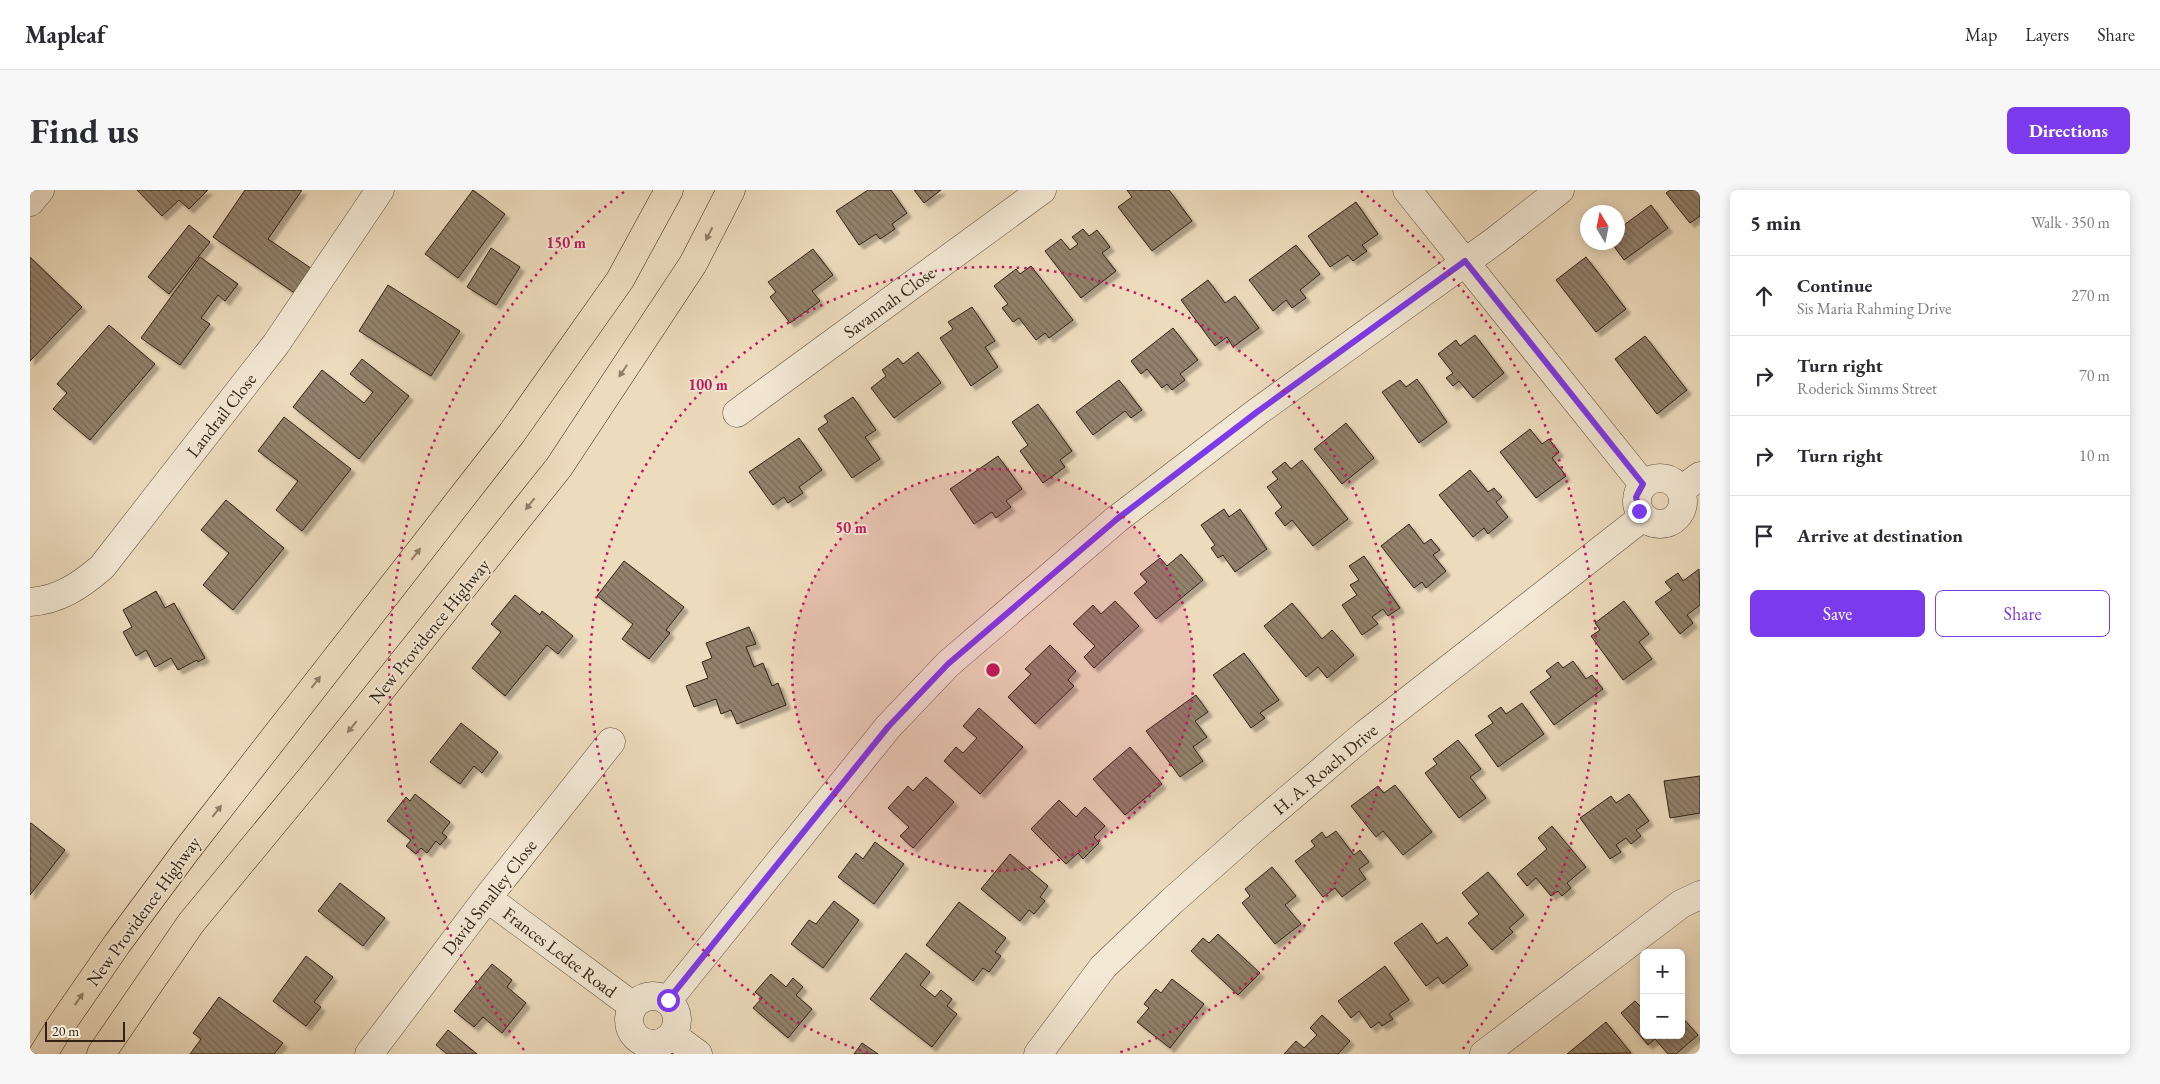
<!DOCTYPE html>
<html lang="en">
<head>
<meta charset="utf-8">
<style>
	:root { --surface:#fff; --page:#f7f7f7; --text:#2b2b33; --muted:#7c7c81; --line:#e1e1e2; --accent:#7c3aed }
	body { margin:0; font-family:"EB Garamond",serif; background:var(--page); color:var(--text) }
	.controls { position:absolute; right:15px; bottom:15px; display:grid; overflow:hidden; border-radius:8px; box-shadow:0 2px 12px #0003 }
	.controls button { width:45px; height:45px; display:grid; place-items:center; padding:0; border:0; border-bottom:1px solid var(--line); background:var(--surface); color:var(--text); font:25px sans-serif }
	.compass { position:absolute; left:1550px; top:15px; width:45px; height:45px; border-radius:50%; background:var(--surface); box-shadow:0 2px 12px #0003; rotate:350deg }
	.scale { position:absolute; left:15px; bottom:12px; width:80px; box-sizing:border-box; padding-left:5px; border:2px solid #322215; border-top:0; font-size:14px; line-height:18px; white-space:nowrap; color:#322215; -webkit-text-stroke:4px #f3e8d4; paint-order:stroke }
	.stop { position:absolute; width:15px; height:15px; margin:-11px; border:4px solid #7c3aed; border-radius:50%; background:#fff }
	.stop.end { background:#7c3aed; border-color:#fff; box-shadow:0 1px 5px #0008 }
	.list { margin:0; padding:0; list-style:none }
	h2 { display:flex; justify-content:space-between; align-items:center; height:65px; margin:0; padding:0 20px; font-size:21px }
	h2 small { font-size:16px; font-weight:400; color:var(--muted) }
	.list li { display:grid; grid-template-columns:32px 1fr auto; gap:15px; align-items:center; box-sizing:border-box; height:80px; padding:0 20px; border-top:1px solid var(--line) }
	.list b { display:block; font-size:19px; white-space:nowrap }
	.list p { margin:0; font-size:16px; white-space:nowrap; color:var(--muted) }
	.list em { font-size:16px; font-style:normal; color:var(--muted) }
	.actions { display:flex; gap:10px; padding:15px 20px }
	.actions a { flex:1; padding:11px 0; border:1px solid var(--accent); border-radius:8px; text-align:center; font-size:18px; color:var(--accent) }
	.actions .main { background:var(--accent); color:#fff }
	.icon { flex:none; width:28px; height:28px; fill:none; stroke:currentColor; stroke-width:2; stroke-linecap:round; stroke-linejoin:round }
	.map { position:relative; flex:none; width:1670px; height:864px; overflow:hidden; border-radius:8px }
	header { display:flex; align-items:center; gap:30px; box-sizing:border-box; height:70px; padding:0 25px; background:var(--surface); border-bottom:1px solid var(--line) }
	header strong { font-size:24px }
	nav { display:flex; gap:28px; margin-inline-start:auto; font-size:18px }
	.intro { display:flex; align-items:center; justify-content:space-between; box-sizing:border-box; height:120px; padding:0 30px }
	h1 { margin:0; font-size:35px }
	.button { padding:12px 22px; border-radius:8px; background:var(--accent); color:#fff; font-size:18px; font-weight:700 }
	main { display:flex; gap:30px; padding:0 30px }
	aside { flex:1; background:var(--surface); border-radius:8px; box-shadow:0 2px 12px #0003 }
	.map>svg:first-child { display:block }
</style>
</head>
<body>
<header>
<strong>Mapleaf</strong>
<nav><a>Map</a><a>Layers</a><a>Share</a></nav>
</header>
<div class="intro"><h1>Find us</h1><a class="button">Directions</a></div>
<main>
<div class="map">
<svg width="1670" height="864" viewBox="0 0 1670 864">
	<defs>
		<pattern id="building-back-hatch" width="6" height="6" patternUnits="userSpaceOnUse" patternTransform="scale(1.25)"><rect width="6" height="6" fill="#93826c"/><path d="M-1 5l2 2M0 0l6 6M5-1l2 2" fill="none" stroke="#796a58"/></pattern>
		<filter id="shadow"><feDropShadow dx="4.5" dy="4.5" stdDeviation="1" flood-color="#0004"/></filter>
	</defs>
	<rect width="100%" height="100%" fill="#eddbbd"/>
	<filter id="stains"><feTurbulence type="fractalNoise" baseFrequency=".004" numOctaves="4"/><feColorMatrix values="0 0 0 0 .2 0 0 0 0 .09 0 0 0 0 .02 0 0 0 .5 -.17"/></filter>
	<radialGradient id="worn" r=".72"><stop offset=".6" stop-color="#630" stop-opacity="0"/><stop offset="1" stop-color="#630" stop-opacity=".3"/></radialGradient>
	<path fill="url(#building-back-hatch)" stroke="#322215" filter="url(#shadow)" d="M107,0H178L159,19L149,10L132,26Z
		M215,0H272L238,49L285,81L269,106L183,47Z
		M443,0L475,24L428,88L395,64Z
		M838,0H861L877,23L862,34L865,39L850,49L846,44L829,55L806,21Z
		M884,0H911L894,13Z
		M1097,0H1139L1162,31L1122,61L1088,17L1102,7Z
		M1640,0H1670V26L1660,33L1636,3Z
		M1326,12L1348,44L1332,55L1337,61L1323,71L1318,65L1300,77L1278,46Z
		M1621,15L1638,38L1594,70L1581,52H1588V35L1590,38Z
		M159,35L180,52L139,104L118,87Z
		M1053,39L1059,46L1067,40L1080,57L1072,63L1086,81L1051,108L1015,61L1031,49L1040,60L1048,54L1042,47Z
		M1266,55L1290,84L1270,100L1276,108L1262,118L1256,110L1243,121L1219,90Z
		M461,58L490,77L466,115L437,97Z
		M783,59L803,85L782,101L790,111L760,133L740,107L746,102L738,92Z
		M0,67L52,117L0,171Z
		M170,67L208,94L195,111L188,105L171,128L180,134L150,175L111,148Z
		M1556,67L1596,119L1566,142L1526,90Z
		M1001,76L1043,130L1019,148L1015,143L1006,150L989,128L983,132L972,118L978,114L964,96L986,79L990,84Z
		M1178,90L1195,113L1205,106L1229,138L1203,157L1197,147L1185,156L1151,110Z
		M358,95L430,141L401,186L329,141Z
		M942,117L965,151L955,157L968,177L941,196L910,148L923,139L918,132Z
		M79,135L125,174L60,250L23,219L37,203L27,194Z
		M1143,138L1168,170L1150,184L1155,190L1142,200L1137,194L1132,198L1117,179L1111,184L1101,171Z
		M1445,145L1474,183L1443,208L1429,191L1423,196L1416,188L1423,183L1408,164L1426,150L1430,156Z
		M1615,146L1657,200L1627,224L1585,169Z
		M888,162L911,193L864,228L841,198L856,186L852,180L868,168L873,174Z
		M332,169L379,206L329,269L263,217L292,180L334,213L343,202L320,184Z
		M1387,189L1417,232L1389,253L1352,202L1370,190L1376,197Z
		M1089,190L1112,220L1101,228L1095,221L1063,245L1046,222Z
		M823,207L846,240L835,247L850,269L822,288L788,239L798,232L794,226Z
		M1008,214L1042,261L1030,270L1035,277L1013,293L990,261L998,255L982,232Z
		M254,227L321,279L272,341L246,320L268,291L228,261Z
		M1316,233L1344,268L1312,294L1284,259Z
		M1500,239L1512,254L1519,249L1529,262L1522,268L1536,286L1506,308L1470,262Z
		M769,248L792,280L769,297L773,303L758,313L754,307L743,315L719,282Z
		M968,266L992,299L976,311L981,317L966,328L962,322L944,334L920,299Z
		M1272,270L1318,329L1283,356L1262,330L1255,336L1245,323L1252,317L1237,297L1248,289L1242,282L1255,272L1261,279Z
		M1440,280L1458,302L1464,298L1472,307L1466,312L1478,327L1458,344L1454,338L1443,347L1409,305Z
		M196,310L254,358L203,420L173,395L199,363L171,340Z
		M1194,319L1199,327L1210,319L1237,359L1205,382L1193,365L1188,368L1181,358L1185,355L1171,335Z
		M1379,334L1394,354L1401,349L1410,360L1403,365L1416,381L1396,398L1392,392L1384,398L1351,356Z
		M1151,364L1173,390L1126,429L1104,403L1117,392L1110,384L1130,368L1137,376Z
		M1334,366L1370,418L1358,426L1353,419L1342,427L1348,434L1332,445L1312,415L1327,405L1320,395L1329,390L1319,376Z
		M594,371L654,417L636,440L640,443L619,469L592,449L603,434L567,406Z
		M1669,379L1670,415L1657,425L1663,433L1650,444L1625,412L1642,400L1635,392L1648,383L1653,391Z
		M126,401L135,418L144,413L175,468L168,472L167,470L148,480L141,468L125,477L116,460L106,466L93,442L102,437L93,420Z
		M485,405L510,425L512,421L543,446L528,464L517,455L475,506L442,478L471,442L461,434Z
		M1085,411L1109,436L1064,478L1054,467L1065,456L1043,434L1063,415L1071,424Z
		M1594,411L1619,444L1609,452L1622,469L1593,490L1561,446L1570,440L1565,433Z
		M1262,413L1292,449L1302,440L1324,465L1297,488L1288,477L1276,487L1234,436Z
		M719,437L726,454L716,457L724,477L733,473L742,496L748,493L756,515L707,534L701,520L691,524L686,509L664,517L656,496L678,488L672,472L682,468L676,453Z
		M1020,455L1046,481L1038,490L1044,496L1005,534L978,507L1001,484L995,479Z
		M1214,463L1249,510L1230,523L1235,528L1221,538L1183,485Z
		M1543,471L1556,489L1562,485L1573,499L1524,535L1500,502L1521,487L1516,481L1528,472L1533,478Z
		M1166,505L1178,522L1165,531L1177,547L1163,557L1173,571L1150,587L1116,541Z
		M1492,513L1514,544L1468,577L1445,545L1463,533L1458,526L1471,517L1476,524Z
		M949,518L993,557L950,604L914,571L926,557L933,563L947,548L933,536Z
		M431,533L468,562L452,583L444,576L430,594L400,572Z
		M1428,550L1451,579L1440,587L1456,608L1429,628L1395,583L1407,574L1403,569Z
		M1100,557L1132,594L1095,625L1063,589Z
		M1670,586V623L1640,628L1634,591Z
		M896,587L924,612L883,658L870,646L879,637L858,618L878,596L883,601Z
		M1365,595L1402,642L1373,665L1353,641L1346,647L1321,616L1348,596L1354,603Z
		M385,604L420,632L412,643L417,647L410,655L406,651L397,663L391,658L386,664L376,656L381,650L357,631L376,607L380,611Z
		M1599,604L1619,631L1606,640L1611,646L1601,654L1596,648L1586,655L1591,662L1580,669L1550,628L1581,606L1586,613Z
		M1029,610L1046,627L1055,617L1075,636L1064,647L1069,653L1053,669L1048,663L1036,674L1001,639Z
		M1,633L35,660L0,705V634Z
		M1522,636L1556,677L1537,693L1541,698L1532,706L1528,701L1521,706L1506,688L1497,696L1487,684L1517,659L1508,648Z
		M1306,641L1324,665L1330,660L1339,672L1329,679L1336,689L1312,707L1305,698L1293,707L1265,671L1285,656L1281,651L1292,642L1296,648Z
		M845,652L874,674L844,714L808,687L826,663L833,669Z
		M980,664L1018,696L1010,707L1015,711L1004,724L999,720L990,731L951,699Z
		M1242,677L1266,706L1255,715L1271,734L1245,754L1212,713L1220,706L1215,699Z
		M1458,682L1494,725L1479,738L1483,742L1462,760L1438,733L1449,724L1432,703Z
		M310,693L355,728L333,756L288,721Z
		M804,711L829,730L793,778L761,754L779,730L786,734Z
		M929,712L976,748L965,762L971,766L959,782L953,778L943,791L896,755Z
		M1392,733L1407,754L1417,747L1438,775L1413,794L1408,787L1396,796L1364,753Z
		M1188,744L1230,783L1208,805L1161,761L1173,748L1179,753Z
		M876,763L900,782L890,795L905,807L911,800L922,809L917,816L927,824L902,857L840,809Z
		M276,766L303,787L284,812L291,817L276,836L243,811Z
		M462,774L482,790L477,797L496,813L472,843L453,827L444,837L424,821Z
		M1355,776L1379,810L1359,824L1363,829L1352,836L1349,832L1341,838L1329,821L1321,828L1308,811Z
		M741,784L756,797L763,788L773,797L766,805L782,819L758,848L723,818L732,808L725,802Z
		M1142,789L1174,814L1140,858L1107,832L1119,818L1114,814L1126,799L1131,803Z
		M189,807L253,853L244,864H160L171,849L163,843Z
		M1605,811L1612,818L1614,817V845H1651V826L1668,845L1646,864H1638L1625,849L1618,855L1591,823Z
		M1292,825L1320,851L1308,864H1254L1266,851L1274,858L1287,845L1280,838Z
		M1576,832L1601,863L1537,864Z
		M418,840L447,864H417L406,855Z
		M832,853L848,864H824Z"/>
	<g fill="none" stroke-linecap="round" stroke-linejoin="round">
		<defs>
			<path id="minor" d="M1377,0L1613,294
				M0,12L10,0
				M707,223L1012,0
				M1607 311a23 23 0 1 1 46 0a23 23 0 1 1-46 0Z
				M1651,300L1670,286
				M0,412C29,410 50,396 72,377L246,154L350,0
				M457,708L603,816
				M599 830a24 24 0 1 1 48 0a24 24 0 1 1-48 0Z
				M638,810L858,537L918,474L1087,329L1227,222L1466,50L1530,0
				M642,845L668,864
				M339,864L457,708L581,552
				M1008,864L1073,777L1141,712L1222,640L1334,545L1613,327
				M1454,864L1651,714L1670,705"/>
			<path id="highway" d="M13,864L29,838L87,754L156,661L482,243L590,90L639,0
				M71,864L161,733L279,590L529,277L663,74L701,0"/>
		</defs>
		<use href="#minor" stroke="#61503f" stroke-width="29"/>
		<use href="#highway" stroke="#322215" stroke-width="29"/>
		<use href="#minor" stroke="#f3e8d4" stroke-width="28"/>
		<use href="#highway" stroke="#eddbbd" stroke-width="28"/>
	</g>
	<defs><path id="oneway-solid" d="M-6-.8H1V-3.2L6.5 0L1 3.2V.8H-6Z" transform="scale(1.25)"/></defs>
	<g fill="#907e69">
		<use href="#oneway-solid" transform="translate(679 44) rotate(117)"/>
		<use href="#oneway-solid" transform="translate(593 181) rotate(124)"/>
		<use href="#oneway-solid" transform="translate(500 314) rotate(128)"/>
		<use href="#oneway-solid" transform="translate(386 364) rotate(-52)"/>
		<use href="#oneway-solid" transform="translate(286 492) rotate(-52)"/>
		<use href="#oneway-solid" transform="translate(322 537) rotate(129)"/>
		<use href="#oneway-solid" transform="translate(187 621) rotate(-52)"/>
		<use href="#oneway-solid" transform="translate(49 809) rotate(-55)"/>
	</g>
	<g fill="none" stroke-linecap="round" stroke-linejoin="round">
		<path stroke="#7c3aed" stroke-width="6" d="M638,810L858,537L918,474L1087,329L1227,222L1435,71L1613,294L1606,307L1609,321"/>
	</g>
	<circle cx="963" cy="480" r="201" fill="#c2185b" fill-opacity=".12"/>
	<g fill="none" stroke="#c2185b" stroke-width="2.5" stroke-dasharray="2.5 5">
		<circle cx="963" cy="480" r="201"/>
		<path d="M838 863A403 403 0 1 1 1088 863"/>
		<path d="M494 860A604 604 0 0 1 595 1M1331 1A604 604 0 0 1 1432 860"/>
	</g>
	<g text-anchor="middle" dominant-baseline="central" stroke-width="4" stroke-linejoin="round" paint-order="stroke">
		<g font-size="18" fill="#322215" stroke="#f3e8d4">
			<text transform="translate(859 112) rotate(-36)">Savannah Close</text>
			<text transform="translate(191 225) rotate(-52)">Landrail Close</text>
			<text transform="translate(399 441) rotate(-51)">New Providence Highway</text>
			<text transform="translate(1295 579) rotate(-40)">H. A. Roach Drive</text>
			<text transform="translate(459 707) rotate(-52)">David Smalley Close</text>
			<text transform="translate(113 721) rotate(-54)">New Providence Highway</text>
			<text transform="translate(530 762) rotate(37)">Frances Ledee Road</text>
		</g>
	</g>
	<circle cx="963" cy="480" r="8" fill="#c2185b" stroke="#f3e8d4" stroke-width="2.5"/>
	<g font-size="15" text-anchor="middle" font-weight="bold" fill="#c2185b" stroke="#f3e8d4" stroke-width="4" stroke-linejoin="round" paint-order="stroke">
		<text x="536" y="58">150 m</text>
		<text x="678" y="200">100 m</text>
		<text x="821" y="343">50 m</text>
	</g>
	<rect width="100%" height="100%" filter="url(#stains)"/>
	<rect width="100%" height="100%" fill="url(#worn)"/>
</svg>
<div class="controls">
<button>+</button>
<button>−</button>
</div>
<svg class="compass" viewBox="-18 -18 36 36"><path d="M0-13l5 13h-10z" fill="#e53935"/><path d="M0 13l5-13h-10z" fill="#7c7c81"/></svg>
<div class="scale">20 m</div>
<div class="stop" style="left:638px;top:810px"></div>
<div class="stop end" style="left:1609px;top:321px"></div>
</div>
<aside>
<h2>5 min<small>Walk · 350 m</small></h2>
<ul class="list">
<li><svg class="icon" aria-label="ahead" viewBox="0 0 24 24"><path d="M12 20V5M6 11l6-6 6 6"/></svg><div><b>Continue</b><p>Sis Maria Rahming Drive</p></div><em>270 m</em></li>
<li><svg class="icon" aria-label="right" viewBox="0 0 24 24"><path d="M7 20v-9h11M14 6l5 5-5 5"/></svg><div><b>Turn right</b><p>Roderick Simms Street</p></div><em>70 m</em></li>
<li><svg class="icon" aria-label="right" viewBox="0 0 24 24"><path d="M7 20v-9h11M14 6l5 5-5 5"/></svg><div><b>Turn right</b></div><em>10 m</em></li>
<li><svg class="icon" aria-label="arrive" viewBox="0 0 24 24"><path d="M6 21V4h12l-3 4 3 4H6"/></svg><div><b>Arrive at destination</b></div></li>
</ul>
<div class="actions"><a class="main">Save</a><a>Share</a></div>
</aside>
</main>
</body>
</html>
